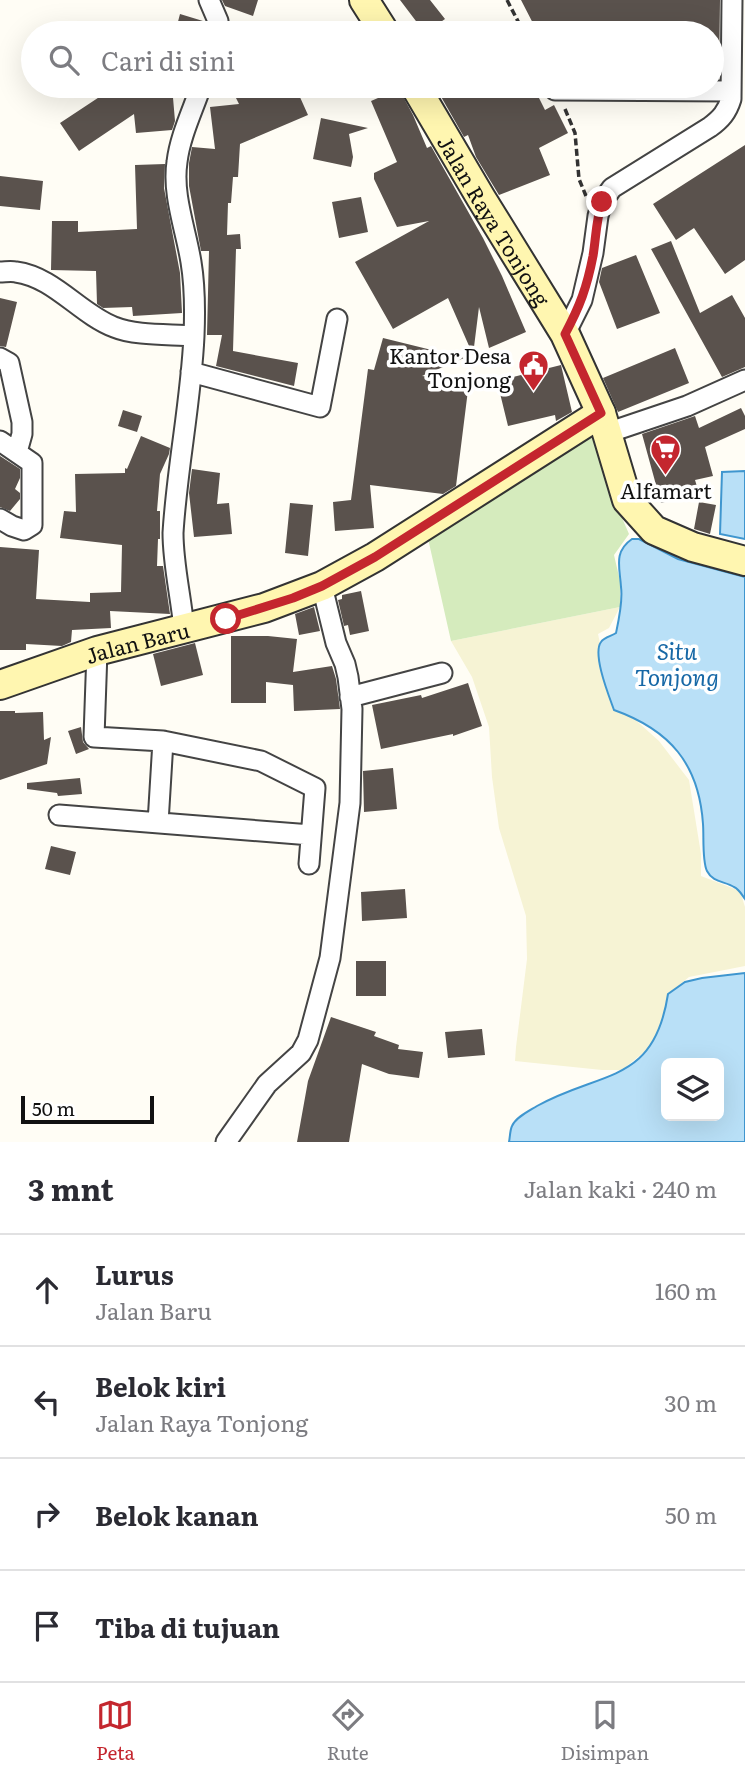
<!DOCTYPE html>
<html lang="id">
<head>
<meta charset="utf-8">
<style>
	:root { --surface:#fff; --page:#f7f7f7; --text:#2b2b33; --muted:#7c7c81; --line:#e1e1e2; --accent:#c4262e }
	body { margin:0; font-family:Literata,serif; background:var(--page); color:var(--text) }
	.controls { position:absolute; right:21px; bottom:21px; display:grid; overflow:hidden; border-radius:10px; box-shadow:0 7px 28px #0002 }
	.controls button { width:63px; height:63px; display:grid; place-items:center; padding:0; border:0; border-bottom:2px solid var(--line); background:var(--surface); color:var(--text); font:35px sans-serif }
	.scale { position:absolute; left:21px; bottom:18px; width:133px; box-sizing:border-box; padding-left:7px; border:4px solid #111; border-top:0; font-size:19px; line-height:24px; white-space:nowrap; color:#111; -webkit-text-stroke:5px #fff; paint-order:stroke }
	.stop { position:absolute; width:21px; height:21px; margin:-16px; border:5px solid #c4262e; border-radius:50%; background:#fff }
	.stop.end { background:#c4262e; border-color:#fff; box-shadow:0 2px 7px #0008 }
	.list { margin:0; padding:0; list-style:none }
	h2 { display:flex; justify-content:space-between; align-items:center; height:91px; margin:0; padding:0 28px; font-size:30px }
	h2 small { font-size:23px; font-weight:400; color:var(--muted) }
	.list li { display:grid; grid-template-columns:46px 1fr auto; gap:21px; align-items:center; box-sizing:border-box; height:112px; padding:0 28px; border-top:2px solid var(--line) }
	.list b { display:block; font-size:26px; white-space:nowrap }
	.list p { margin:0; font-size:23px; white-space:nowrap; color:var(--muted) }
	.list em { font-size:23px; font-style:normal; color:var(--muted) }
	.icon { flex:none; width:38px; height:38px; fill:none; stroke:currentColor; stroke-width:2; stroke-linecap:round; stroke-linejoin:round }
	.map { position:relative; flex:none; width:745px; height:1142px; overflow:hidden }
	.search { position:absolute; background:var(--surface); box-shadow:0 7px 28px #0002; left:21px; right:21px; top:21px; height:77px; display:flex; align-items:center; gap:18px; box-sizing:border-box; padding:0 24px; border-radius:38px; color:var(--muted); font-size:26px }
	.sheet { height:539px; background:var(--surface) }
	nav { display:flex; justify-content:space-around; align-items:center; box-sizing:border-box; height:98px; border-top:2px solid var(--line); background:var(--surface); font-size:19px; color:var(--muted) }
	nav a { display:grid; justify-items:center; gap:4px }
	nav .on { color:var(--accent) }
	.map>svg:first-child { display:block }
</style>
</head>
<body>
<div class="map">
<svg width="745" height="1142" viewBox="0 0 745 1142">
	<rect width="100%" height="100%" fill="#fffdf5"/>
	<path fill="#f6f3d4" d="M620,607L609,628L598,634L614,710L630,715L659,741L689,780L701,854V876L740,891L745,907V966L689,977L668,994L660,1030L649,1048L622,1070H602L515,1061L516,1047L527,959L526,916L499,828L492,777L489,727L472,677L451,641Z"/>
	<path fill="#d5ebbd" d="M592,430L616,504L629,534L614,555L620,581V607L451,641L427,534Z"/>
	<path fill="#b9e0f7" stroke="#3f96cf" stroke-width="2" fill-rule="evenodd" d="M745,471V539L720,534L722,472Z
		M632,539H639L678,559L745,577V899C742,895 739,889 734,887C725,881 713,883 707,871C702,861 704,836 703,824C699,764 670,730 614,710C609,696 592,654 601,642C604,637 612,636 616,633C619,619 623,601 621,587C620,568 613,552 632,539Z
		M745,973V1142H509C510,1137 510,1130 512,1126C516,1117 529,1111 537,1106C601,1070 654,1085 668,994L685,982L702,978ZM719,1063V1116H666V1063Z"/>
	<path fill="#5a524d" d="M222,0H258L253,16L225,6Z
		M400,0H430L445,19L425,33Z
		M521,0H720L719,79H712V33H538Z
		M180,14L203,21L200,33H175Z
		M116,86H172L175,121L172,130L136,133L134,114L79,151L60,123Z
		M259,86H295L308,115L240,144L238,177H233L231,203H228L227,235L240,234L241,249H236L233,351L298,363L294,386L216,366L222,335H207L209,251H201L189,186V163L192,147L215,149L210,107L239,104L235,96Z
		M435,86H485L489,95L508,86H533L545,110L554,105L568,133L539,148L550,175L499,195L476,157L468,135L464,137Z
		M399,89L413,115L427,148L431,146L483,238L502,276L526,332L489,348L479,307L473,355L448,298L393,329L355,262L429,221L397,227L374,179V173L397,162L371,101Z
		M321,118L368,128L349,134L353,157L351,167L313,159Z
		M745,145V260L725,274L694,228L676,240L653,204Z
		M165,164L164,188L180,273L182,313L133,316L132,307L103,308L97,304L96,271L51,270L52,221H78V232L137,229L135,165Z
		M0,176L43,181L40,210L0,206Z
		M361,197L368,232L339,238L332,202Z
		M671,241L700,313L732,295L745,318V367L722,377L651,249Z
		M636,255L660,313L617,329L599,282L602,268Z
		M0,298L17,302L6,347L0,346Z
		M383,338L464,358L422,376L469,382L456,486L443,494L370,485L374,528L335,531L333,502L351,500L368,369L374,370Z
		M675,348L689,383L618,412L603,378Z
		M561,365L572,412L556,421L555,415L508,426L497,381Z
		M741,408L745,416V429L705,447L713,476L695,480L699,493L661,503L642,434L695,416L699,428Z
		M123,410L142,416L137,432L118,426Z
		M141,436L170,448L169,454L160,474L157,511H160V539H158L157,566H163L170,614L110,611L111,628L72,630L71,642L62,646L26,644V650H0V547L39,550L36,599L90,602V593L121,592L122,545L60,538L64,511L76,512L75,474L125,473V468L127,469Z
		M0,456L20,469V478L15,489L20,493V499L10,511L0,507Z
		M192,469L220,473L217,504L229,503L232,534L194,537L189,493Z
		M699,502L716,505L710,534L694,529Z
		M290,503L313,505L308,556L285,553Z
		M361,591L369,631L350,635L348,625L344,626L338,600L342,599V595Z
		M314,607L320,631L299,635L295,614Z
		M231,636H268L297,639L293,672L332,666L336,679L340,709L294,711L293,685L266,682V703H231Z
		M195,643L203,675L161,686L153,654Z
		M468,683L482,726L453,736V734L381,749L372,705L421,695L422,698Z
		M0,711H15V713L43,712L44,740L51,737L47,764L0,780Z
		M81,727L83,742L89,749L76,754L68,731Z
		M393,768L397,809L364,812L363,771Z
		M80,778L82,794L58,796L57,793L27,789V783Z
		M51,846L76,852L70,875L45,869Z
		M405,889L407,918L362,921L361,892Z
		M356,961H386V996H356Z
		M331,1017L376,1032L374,1036L399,1045L398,1049L423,1052L419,1078L389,1074L362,1064L349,1142H297L308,1081Z
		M482,1029L485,1055L448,1058L445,1032Z"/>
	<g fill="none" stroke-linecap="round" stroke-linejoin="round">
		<defs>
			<path id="minor" d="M209,0L218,21L219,33
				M555,90L730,91
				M0,272C5,272 11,271 16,272C54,277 80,314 114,327C136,336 169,334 194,336
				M565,334L582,300L593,253L598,216L602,202L612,188L710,127C721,119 727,112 731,99L732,0
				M0,358L9,363L22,422V434L17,452
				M191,372L320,407L337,319
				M607,433L687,406L745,380
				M0,441L32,463V525L24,530L12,526L0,519
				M184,629C181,596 173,565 173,533C177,467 191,402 194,336C195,312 195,286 191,262C186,230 172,195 177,162C180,136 193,110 201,86
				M97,651L94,737L163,741L261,761L315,788L309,864
				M350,697L442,673
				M59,815L311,835
				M158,823L163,741
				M226,1142L267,1084L301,1053L308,1040L330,958L350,803L352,709L348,677L345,664L336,643L322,586"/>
			<g id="secondary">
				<path d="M364,0L385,33"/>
				<path id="s1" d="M415,86L481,198L565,334L601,413L627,500L654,530L693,547L745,561"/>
				<path id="s2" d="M0,685L97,651L264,608L322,586L375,557L601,413"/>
			</g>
		</defs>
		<use href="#minor" stroke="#444" stroke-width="23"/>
		<use href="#secondary" stroke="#333" stroke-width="32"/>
		<path stroke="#333" stroke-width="3.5" stroke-dasharray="7 3.5" stroke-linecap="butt" d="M507,0L524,33
			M565,109L575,133L579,179L586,196"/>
		<use href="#minor" stroke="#fff" stroke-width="19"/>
		<use href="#secondary" stroke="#fff6b0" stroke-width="28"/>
	</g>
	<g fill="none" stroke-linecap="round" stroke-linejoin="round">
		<path stroke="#c4262e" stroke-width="9" d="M226,619L293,598L322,586L375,557L601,413L565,334C580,306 587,287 593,256C596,238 596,220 602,202"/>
	</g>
	<defs>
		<symbol id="civic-pin" viewBox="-11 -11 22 30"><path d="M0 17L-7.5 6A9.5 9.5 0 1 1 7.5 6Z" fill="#c4262e" stroke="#fff"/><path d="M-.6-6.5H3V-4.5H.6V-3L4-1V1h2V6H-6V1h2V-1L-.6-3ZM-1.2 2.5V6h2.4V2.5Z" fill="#fff"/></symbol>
		<symbol id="supermarket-pin" viewBox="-11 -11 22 30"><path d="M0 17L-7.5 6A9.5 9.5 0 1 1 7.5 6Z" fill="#c4262e" stroke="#fff"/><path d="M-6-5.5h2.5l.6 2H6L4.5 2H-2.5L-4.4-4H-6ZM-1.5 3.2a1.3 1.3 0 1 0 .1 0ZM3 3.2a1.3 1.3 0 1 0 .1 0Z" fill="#fff"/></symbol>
	</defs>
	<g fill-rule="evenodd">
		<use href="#civic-pin" x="516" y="348" width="35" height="47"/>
		<use href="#supermarket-pin" x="648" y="432" width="35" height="47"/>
	</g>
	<g text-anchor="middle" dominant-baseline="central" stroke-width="7" stroke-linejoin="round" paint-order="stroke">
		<g font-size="21" fill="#111" stroke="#fff">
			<text stroke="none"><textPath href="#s1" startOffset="156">Jalan Raya Tonjong</textPath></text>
			<text stroke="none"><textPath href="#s2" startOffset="144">Jalan Baru</textPath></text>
		</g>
		<g font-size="21" fill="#111" stroke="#fff" text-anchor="end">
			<text x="511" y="354">Kantor Desa<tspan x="511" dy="24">Tonjong</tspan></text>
			<text x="666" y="489" text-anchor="middle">Alfamart</text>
		</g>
		<g font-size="23" font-style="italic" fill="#1768a6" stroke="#fff">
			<text x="677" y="650">Situ<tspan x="677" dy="26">Tonjong</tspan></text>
		</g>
	</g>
</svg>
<div class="controls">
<button><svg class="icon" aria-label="layers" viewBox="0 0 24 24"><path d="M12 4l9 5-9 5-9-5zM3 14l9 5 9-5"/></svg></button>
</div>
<div class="scale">50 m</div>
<div class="stop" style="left:226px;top:619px"></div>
<div class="stop end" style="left:602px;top:202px"></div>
<div class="search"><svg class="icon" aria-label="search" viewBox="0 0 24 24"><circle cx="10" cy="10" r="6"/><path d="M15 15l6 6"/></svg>Cari di sini</div>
</div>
<section class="sheet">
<h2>3 mnt<small>Jalan kaki · 240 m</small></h2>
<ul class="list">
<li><svg class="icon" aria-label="ahead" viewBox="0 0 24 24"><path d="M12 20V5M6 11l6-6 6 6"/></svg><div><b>Lurus</b><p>Jalan Baru</p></div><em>160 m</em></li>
<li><svg class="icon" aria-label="left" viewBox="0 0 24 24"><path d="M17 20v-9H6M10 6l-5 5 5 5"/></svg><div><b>Belok kiri</b><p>Jalan Raya Tonjong</p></div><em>30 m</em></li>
<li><svg class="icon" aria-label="right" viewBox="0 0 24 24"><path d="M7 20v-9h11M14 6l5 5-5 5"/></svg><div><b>Belok kanan</b></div><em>50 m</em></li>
<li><svg class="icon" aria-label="arrive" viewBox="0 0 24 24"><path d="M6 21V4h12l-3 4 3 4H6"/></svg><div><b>Tiba di tujuan</b></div></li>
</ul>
</section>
<nav>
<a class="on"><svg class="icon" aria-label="map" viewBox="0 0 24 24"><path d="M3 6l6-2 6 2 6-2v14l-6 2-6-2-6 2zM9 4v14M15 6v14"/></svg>Peta</a>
<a><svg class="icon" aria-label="directions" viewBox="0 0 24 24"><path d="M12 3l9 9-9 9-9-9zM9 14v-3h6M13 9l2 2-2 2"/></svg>Rute</a>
<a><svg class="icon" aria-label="saved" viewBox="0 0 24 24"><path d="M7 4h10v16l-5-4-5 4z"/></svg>Disimpan</a>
</nav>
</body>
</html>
